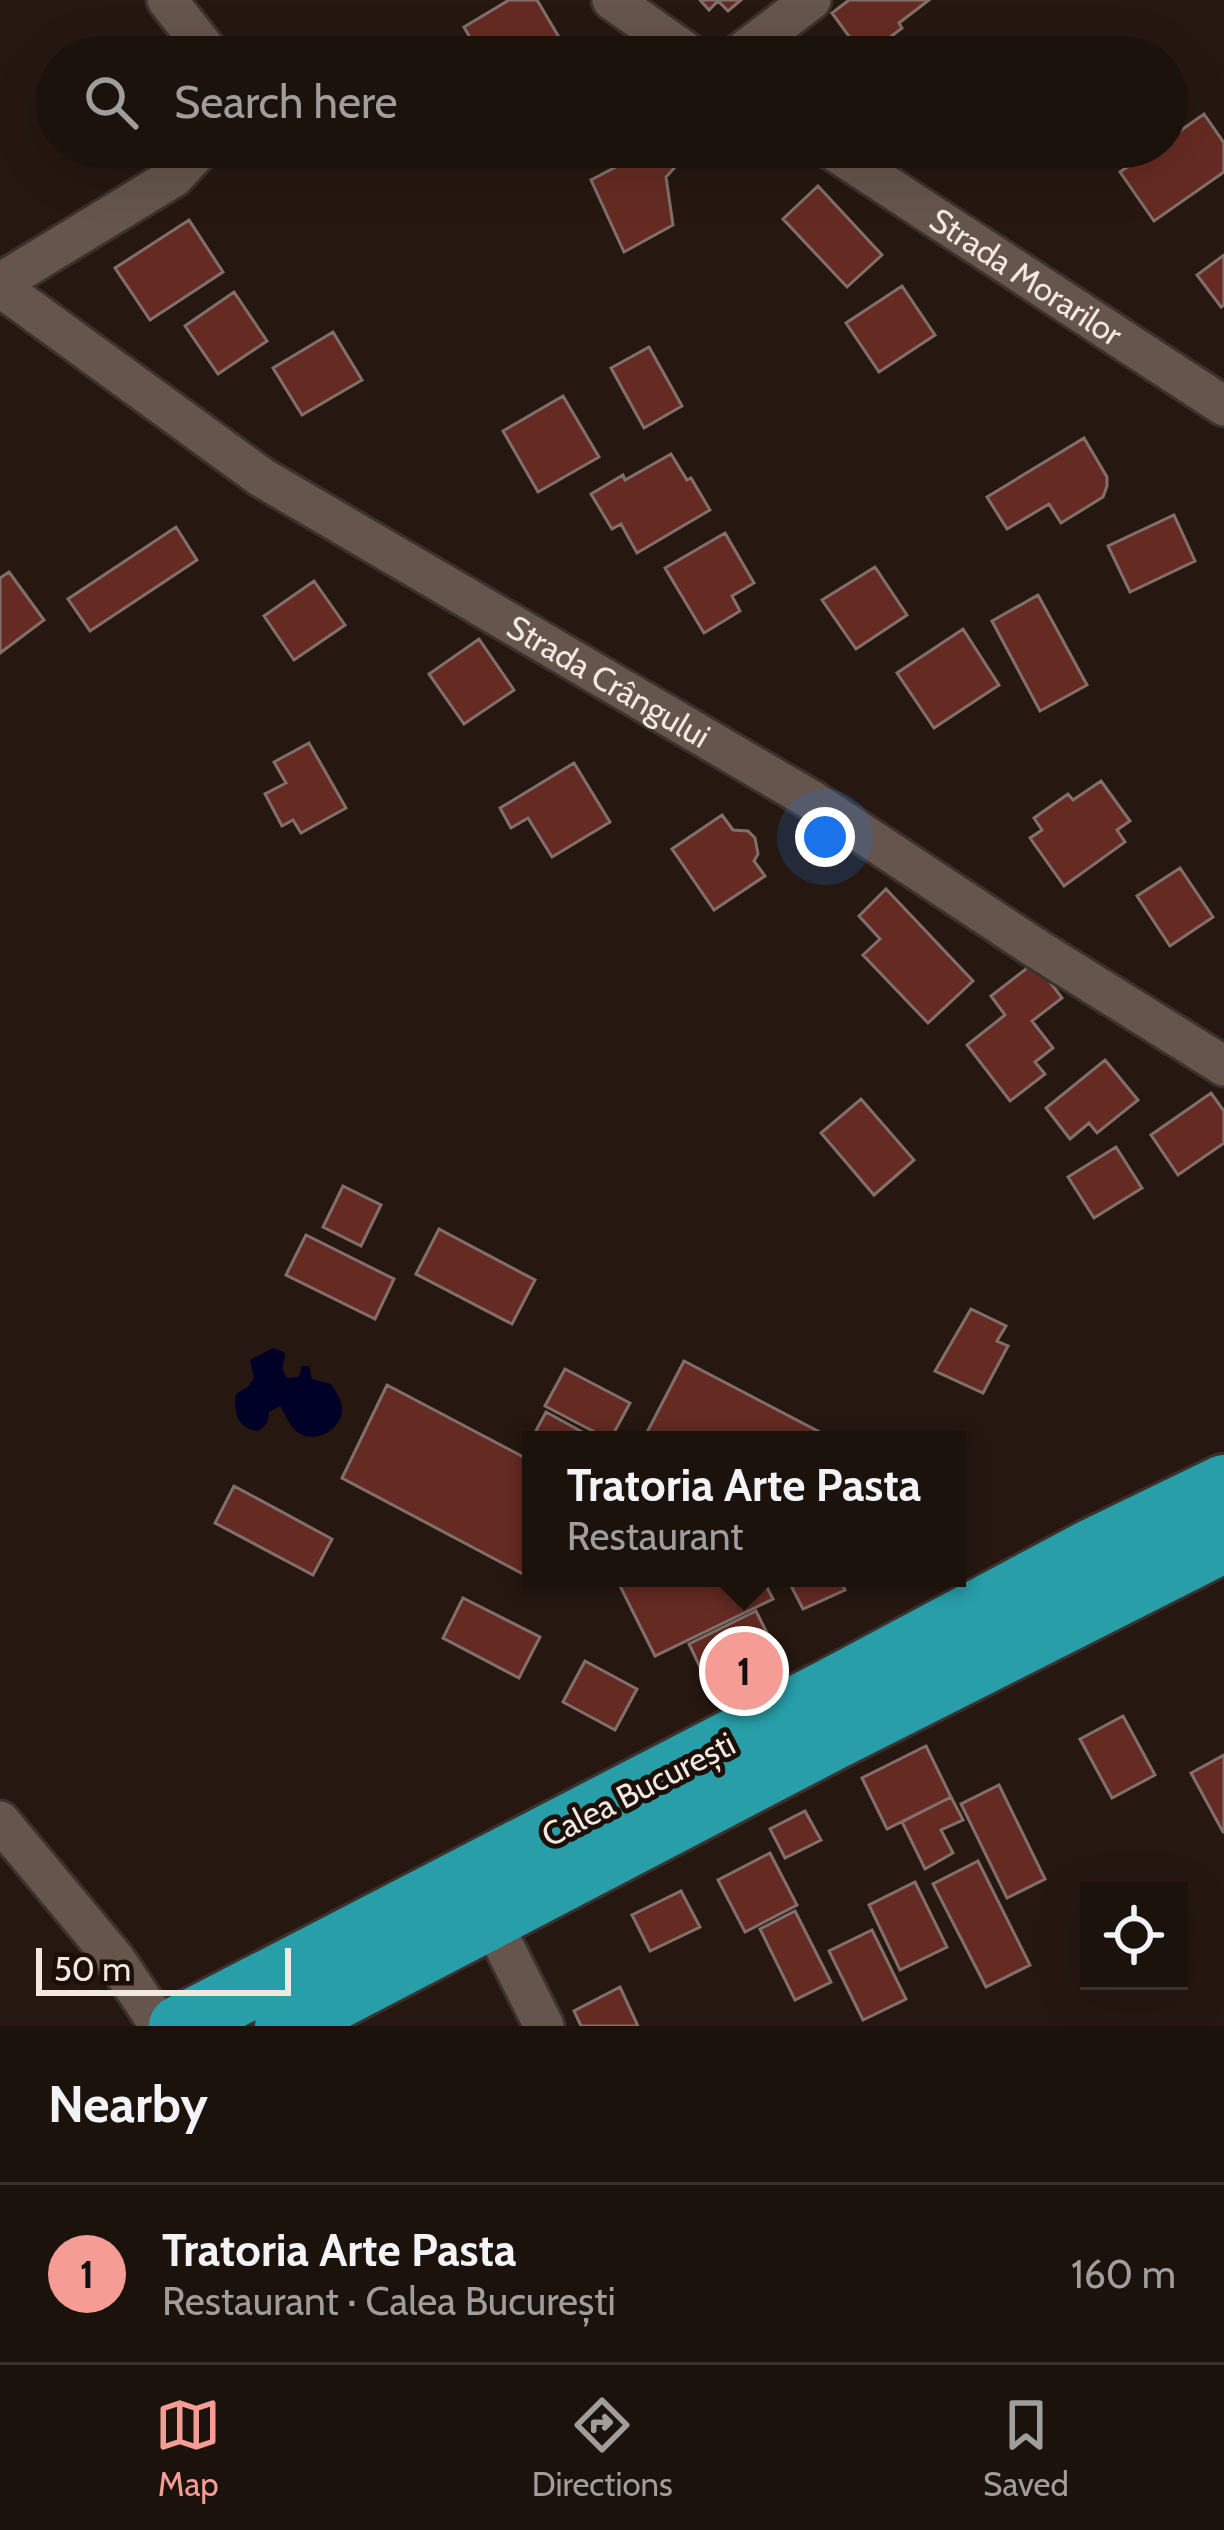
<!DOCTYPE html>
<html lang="en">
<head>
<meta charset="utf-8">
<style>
	:root { --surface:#1c120c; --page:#29201a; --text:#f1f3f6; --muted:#a09e9d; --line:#3a322d; --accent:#f59c95 }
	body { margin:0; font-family:Cabin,sans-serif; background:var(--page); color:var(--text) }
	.controls { position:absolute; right:36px; bottom:36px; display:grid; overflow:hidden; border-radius:0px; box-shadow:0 12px 48px #0002 }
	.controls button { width:108px; height:108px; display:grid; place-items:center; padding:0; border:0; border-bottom:3px solid var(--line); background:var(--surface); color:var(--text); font:60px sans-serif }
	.scale { position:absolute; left:36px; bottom:30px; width:255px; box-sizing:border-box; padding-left:12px; border:6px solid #f1e8e2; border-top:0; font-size:33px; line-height:42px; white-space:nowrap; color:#f1e8e2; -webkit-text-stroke:9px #1c0f08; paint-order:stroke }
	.you { position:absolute; left:825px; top:837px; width:42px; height:42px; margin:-30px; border:9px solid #fff; border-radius:50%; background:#1a73e8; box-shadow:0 0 0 18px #1a73e833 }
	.badge { display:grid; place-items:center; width:78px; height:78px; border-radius:50%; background:var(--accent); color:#111; font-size:39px; font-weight:700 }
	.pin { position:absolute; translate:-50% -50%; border:6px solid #fff; box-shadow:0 3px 12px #0006 }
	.popup { position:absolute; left:522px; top:1431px; width:444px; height:156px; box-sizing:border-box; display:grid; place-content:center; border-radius:0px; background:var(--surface); filter:drop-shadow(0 3px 9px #0005); font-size:39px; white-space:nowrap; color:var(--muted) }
	.popup b { font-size:45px; color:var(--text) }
	.popup::after { content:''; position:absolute; left:50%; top:100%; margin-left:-24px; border:24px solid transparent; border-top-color:var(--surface) }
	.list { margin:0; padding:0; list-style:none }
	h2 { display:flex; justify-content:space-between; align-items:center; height:156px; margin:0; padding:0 48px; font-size:51px }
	h2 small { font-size:39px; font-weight:400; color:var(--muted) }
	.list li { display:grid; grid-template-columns:78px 1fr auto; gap:36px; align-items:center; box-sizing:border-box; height:180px; padding:0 48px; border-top:3px solid var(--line) }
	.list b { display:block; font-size:45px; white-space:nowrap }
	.list p { margin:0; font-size:39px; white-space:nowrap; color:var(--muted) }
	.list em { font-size:39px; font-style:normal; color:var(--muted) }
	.icon { flex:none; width:66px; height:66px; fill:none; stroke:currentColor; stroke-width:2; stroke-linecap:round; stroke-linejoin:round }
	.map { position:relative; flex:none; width:1224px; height:2026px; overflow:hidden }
	.search { position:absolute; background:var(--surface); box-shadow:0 12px 48px #0002; left:36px; right:36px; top:36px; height:132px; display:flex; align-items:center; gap:30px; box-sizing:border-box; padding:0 42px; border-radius:66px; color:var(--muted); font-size:45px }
	.sheet { height:336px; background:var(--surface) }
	nav { display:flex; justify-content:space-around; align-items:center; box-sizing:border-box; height:168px; border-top:3px solid var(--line); background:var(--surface); font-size:33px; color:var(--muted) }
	nav a { display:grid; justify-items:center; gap:6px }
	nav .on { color:var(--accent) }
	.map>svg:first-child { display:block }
</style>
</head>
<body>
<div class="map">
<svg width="1224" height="2026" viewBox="0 0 1224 2026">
	<rect width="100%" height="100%" fill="#261810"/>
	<path fill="#000126" d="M273,1348L284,1352L285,1356L282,1369L287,1378L299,1377L302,1366H309L312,1379L331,1384C336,1392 343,1401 342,1411C340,1432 312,1445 296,1431C289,1425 285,1413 280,1406L269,1412L267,1423L259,1431C238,1430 233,1412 236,1394L249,1386L254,1378L250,1360Z"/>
	<path fill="#652b22" stroke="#826f6b" stroke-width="3" d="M509,0H537L566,49L553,57H525L518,45L497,57H481L464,27Z
		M700,0H741L728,11L718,1L709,10Z
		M849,0H929L899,23L902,28L864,57L832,13Z
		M959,38L975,57H936Z
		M624,43L644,57H600Z
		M1204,114L1224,143V172L1154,221L1120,172L1157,147H1167V140Z
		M654,147H667L677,165L666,177L673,225L624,252L591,180Z
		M818,186L882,255L847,287L783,219Z
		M189,220L223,272L150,320L115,268Z
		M1224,255V305L1221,307L1197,275Z
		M902,286L935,335L879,372L846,323Z
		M234,292L267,341L218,374L185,326Z
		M333,332L362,380L302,415L273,368Z
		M649,347L682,406L644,428L611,368Z
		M563,396L599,457L538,492L503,431Z
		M1084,438L1107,477V486L1103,497L1061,523L1049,504L1007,529L987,497Z
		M671,454L687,480L691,478L710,510L637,553L621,524L612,529L591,494L623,475L625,480Z
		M1174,515L1195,561L1130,592L1108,546Z
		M176,527L197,560L90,631L68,599Z
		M725,533L754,583L732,596L740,611L704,633L665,568Z
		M875,567L907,615L856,649L822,600Z
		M9,572L44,620L0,653V578Z
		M314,581L345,625L294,660L264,616Z
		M1038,595L1087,685L1040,711L992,621Z
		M963,629L999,685L934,728L897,673Z
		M479,639L514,690L464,724L429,674Z
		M309,743L346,808L301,833L293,820L282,826L265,794L286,783L274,762Z
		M574,763L610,822L552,857L528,818L511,828L500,808Z
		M1101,781L1130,821L1117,830L1125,842L1064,886L1030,838L1042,830L1034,818L1068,794L1073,800Z
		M722,815L733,830L748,831L755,838L758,854L754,861L765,876L714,910L672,849Z
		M1180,868L1213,917L1170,946L1137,896Z
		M886,889L973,981L928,1023L863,955L880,939L859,916Z
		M1035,962L1062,998L1032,1021L1053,1048L1035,1062L1045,1074L1010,1101L967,1045L1005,1015L991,996Z
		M1105,1060L1138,1100L1097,1133L1089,1123L1070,1139L1046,1108Z
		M1211,1093L1224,1111V1143L1178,1175L1151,1135Z
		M861,1099L914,1160L874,1195L821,1133Z
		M1116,1147L1142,1188L1094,1218L1068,1177Z
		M343,1186L381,1205L361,1246L323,1227Z
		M439,1229L535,1280L512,1324L416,1274Z
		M306,1235L394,1279L375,1319L286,1275Z
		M971,1309L1006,1326L997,1341L1008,1346L983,1393L935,1371Z
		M684,1361L833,1439V1440H643Z
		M565,1369L630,1403L610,1440L545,1406Z
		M387,1385L531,1461V1558L523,1574L342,1478Z
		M546,1412L597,1440H531Z
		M234,1486L332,1539L313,1575L215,1523Z
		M616,1578H762L773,1599L655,1656Z
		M787,1578H839L845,1590L803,1609Z
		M463,1598L540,1637L519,1678L443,1638Z
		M756,1611L777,1653L709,1686L689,1644Z
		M585,1661L637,1689L615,1730L563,1702Z
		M1123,1716L1155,1775L1112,1798L1080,1739Z
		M926,1746L951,1797L887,1829L862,1778Z
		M1224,1755V1832H1223L1191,1773Z
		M999,1785L1045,1879L1007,1898L961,1804Z
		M951,1797L963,1820L941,1830L953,1853L925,1869L902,1822Z
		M805,1811L821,1840L785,1858L770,1829Z
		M770,1853L797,1905L745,1932L718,1880Z
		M978,1861L1030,1965L986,1987L933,1884Z
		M915,1882L947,1947L900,1970L869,1905Z
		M681,1891L700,1927L650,1951L632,1915Z
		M795,1911L831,1982L795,2000L760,1929Z
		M872,1930L906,1999L863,2020L829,1951Z
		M620,1987L638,2026H581L574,2011Z"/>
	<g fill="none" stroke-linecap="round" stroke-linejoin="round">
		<defs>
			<g id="minor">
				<path d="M167,0L212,57"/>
				<path d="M612,0L693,57"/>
				<path d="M736,57L811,0"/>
				<path id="s1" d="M828,147L1224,406"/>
				<path d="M0,283L174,177L202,147"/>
				<path id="s2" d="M0,287L261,477L813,801L1037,949L1224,1066"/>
				<path d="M0,1821L115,1959L160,2026"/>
				<path d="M490,1918L544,2026"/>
			</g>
			<path id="highway" d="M179,2026L830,1689L1092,1549L1224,1485
				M285,2026L831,1741L1224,1542"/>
		</defs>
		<use href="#minor" stroke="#3b322e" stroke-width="45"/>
		<use href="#highway" stroke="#3b322e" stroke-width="66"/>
		<use href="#minor" stroke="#65554c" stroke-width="39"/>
		<use href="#highway" stroke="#279ea8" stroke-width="60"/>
	</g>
	<g text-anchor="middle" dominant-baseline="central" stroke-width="10" stroke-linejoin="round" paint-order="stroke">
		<g font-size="33" fill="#f1e8e2" stroke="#1c0f08">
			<text stroke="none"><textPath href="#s1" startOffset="237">Strada Morarilor</textPath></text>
			<text stroke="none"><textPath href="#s2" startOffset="726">Strada Crângului</textPath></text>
			<text transform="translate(638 1789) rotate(-27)">Calea București</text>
		</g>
	</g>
</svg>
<div class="controls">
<button><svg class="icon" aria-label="locate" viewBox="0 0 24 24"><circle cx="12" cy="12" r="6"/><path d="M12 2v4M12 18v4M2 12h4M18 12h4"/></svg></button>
</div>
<div class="scale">50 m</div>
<div class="you"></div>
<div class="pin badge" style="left:744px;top:1671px">1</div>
<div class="popup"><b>Tratoria Arte Pasta</b>Restaurant</div>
<div class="search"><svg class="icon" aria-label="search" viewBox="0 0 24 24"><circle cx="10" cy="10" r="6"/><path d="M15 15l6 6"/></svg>Search here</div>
</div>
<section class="sheet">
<h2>Nearby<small></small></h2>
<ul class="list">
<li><span class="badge">1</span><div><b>Tratoria Arte Pasta</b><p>Restaurant · Calea București</p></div><em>160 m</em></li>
</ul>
</section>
<nav>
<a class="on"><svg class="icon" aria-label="map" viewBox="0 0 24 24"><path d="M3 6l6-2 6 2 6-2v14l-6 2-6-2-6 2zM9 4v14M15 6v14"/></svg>Map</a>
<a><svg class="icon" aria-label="directions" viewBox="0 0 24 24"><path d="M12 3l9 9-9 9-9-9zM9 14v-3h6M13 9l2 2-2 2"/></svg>Directions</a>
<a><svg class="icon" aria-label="saved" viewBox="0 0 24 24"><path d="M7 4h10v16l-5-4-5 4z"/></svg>Saved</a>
</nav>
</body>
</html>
